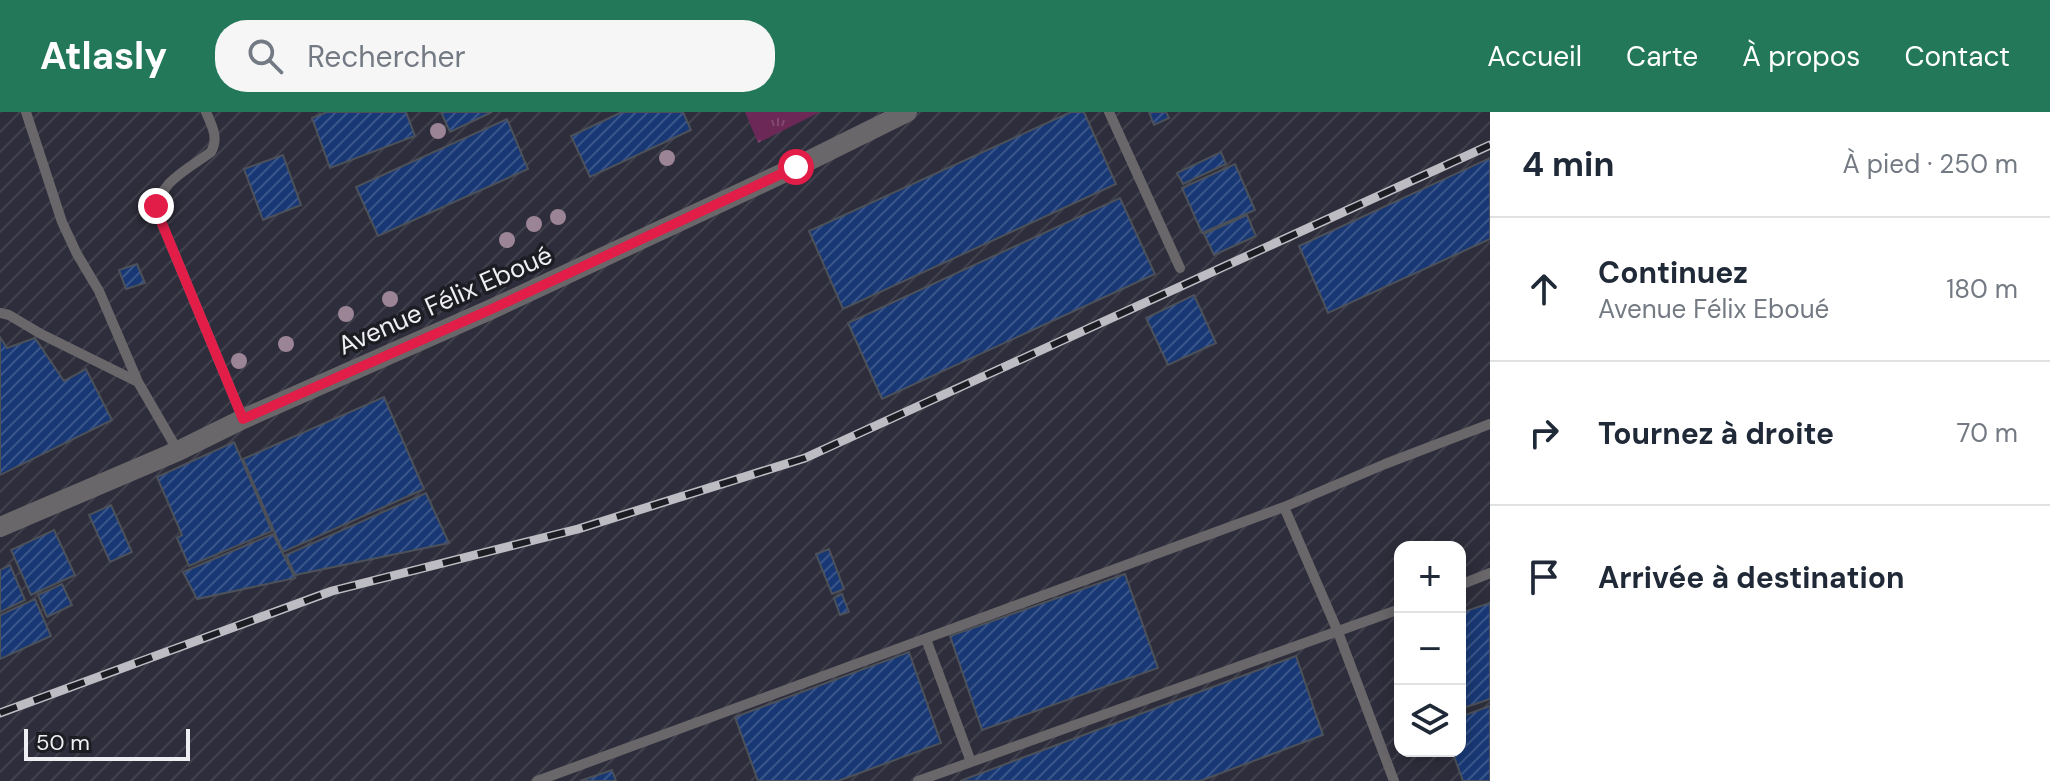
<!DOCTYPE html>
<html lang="fr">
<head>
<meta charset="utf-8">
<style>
	:root { --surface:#fff; --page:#f6f6f7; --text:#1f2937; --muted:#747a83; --line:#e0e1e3; --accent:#23785a }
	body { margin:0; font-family:"DM Sans",sans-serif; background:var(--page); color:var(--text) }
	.controls { position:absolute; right:24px; bottom:24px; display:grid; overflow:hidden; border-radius:16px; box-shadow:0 4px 20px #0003 }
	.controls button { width:72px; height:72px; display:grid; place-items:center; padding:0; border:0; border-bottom:2px solid var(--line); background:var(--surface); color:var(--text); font:40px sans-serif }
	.scale { position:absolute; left:24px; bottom:20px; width:166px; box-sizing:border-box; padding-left:8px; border:4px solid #eeeef3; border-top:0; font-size:22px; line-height:28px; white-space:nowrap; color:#eeeef3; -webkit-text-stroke:6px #1c1c23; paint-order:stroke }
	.stop { position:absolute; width:24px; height:24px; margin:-18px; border:6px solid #e11d48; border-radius:50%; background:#fff }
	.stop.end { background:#e11d48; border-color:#fff; box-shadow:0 2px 8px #0008 }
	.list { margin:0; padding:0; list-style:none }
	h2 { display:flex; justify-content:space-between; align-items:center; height:104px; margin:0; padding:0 32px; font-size:34px }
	h2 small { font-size:26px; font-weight:400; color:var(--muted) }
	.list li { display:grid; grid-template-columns:52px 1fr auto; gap:24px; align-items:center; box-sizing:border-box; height:144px; padding:0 32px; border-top:2px solid var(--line) }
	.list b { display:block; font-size:30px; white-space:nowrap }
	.list p { margin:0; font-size:26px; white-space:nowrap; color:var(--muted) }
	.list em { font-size:26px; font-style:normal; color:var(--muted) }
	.icon { flex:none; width:44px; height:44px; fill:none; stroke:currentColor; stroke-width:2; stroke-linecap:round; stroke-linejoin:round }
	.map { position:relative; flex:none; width:1490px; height:669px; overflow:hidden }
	header { display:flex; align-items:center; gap:48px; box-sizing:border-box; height:112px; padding:0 40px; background:var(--accent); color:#fff }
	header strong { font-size:38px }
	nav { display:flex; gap:44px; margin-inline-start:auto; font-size:28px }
	.search { width:560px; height:72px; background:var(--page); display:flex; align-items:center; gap:20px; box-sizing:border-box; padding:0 28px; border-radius:32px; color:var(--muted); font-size:30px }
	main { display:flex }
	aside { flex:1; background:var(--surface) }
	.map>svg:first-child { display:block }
</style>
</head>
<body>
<header>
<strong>Atlasly</strong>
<div class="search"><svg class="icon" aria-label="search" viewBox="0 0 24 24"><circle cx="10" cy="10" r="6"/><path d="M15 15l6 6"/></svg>Rechercher</div>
<nav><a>Accueil</a><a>Carte</a><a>À propos</a><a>Contact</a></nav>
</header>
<main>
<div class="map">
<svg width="1490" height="669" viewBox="0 0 1490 669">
	<defs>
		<pattern id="industrial-furrows" width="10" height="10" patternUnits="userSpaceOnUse" patternTransform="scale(2)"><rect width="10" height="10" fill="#2e2d3b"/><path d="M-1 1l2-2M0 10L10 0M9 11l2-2" fill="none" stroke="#42424e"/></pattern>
		<pattern id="grass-tufts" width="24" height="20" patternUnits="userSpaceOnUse" patternTransform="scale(2)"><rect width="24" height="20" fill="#6c2958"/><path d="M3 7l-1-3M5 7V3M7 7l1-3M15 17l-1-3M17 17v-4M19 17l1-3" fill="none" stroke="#814870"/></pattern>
		<pattern id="building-hatch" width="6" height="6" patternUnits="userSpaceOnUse" patternTransform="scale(2)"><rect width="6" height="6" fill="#183875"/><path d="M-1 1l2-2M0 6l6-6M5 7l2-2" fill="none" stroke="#3a5589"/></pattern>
	</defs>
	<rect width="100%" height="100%" fill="#26252d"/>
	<path fill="url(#industrial-furrows)" fill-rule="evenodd" d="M0,0H1490V669H0ZM1400,435H1460V639H1400Z"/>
	<path fill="url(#grass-tufts)" d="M745,0H820L758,31Z"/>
	<path fill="url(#building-hatch)" stroke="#4c5159" stroke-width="2" d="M327,0H406L415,24L330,56L312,6Z
		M441,0H492L450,20Z
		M622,0H683L691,18L590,65L571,24Z
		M1071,0H1084L1116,72L843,197L809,119Z
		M1149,0H1166L1169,6L1154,13Z
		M507,7L528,57L378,124L356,75Z
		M1221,40L1226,52L1183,72L1177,61Z
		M283,43L301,93L263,108L244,57Z
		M1490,46V127L1328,201L1299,134Z
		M1235,52L1255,98L1202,121L1182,76Z
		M1120,86L1155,162L882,287L848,211Z
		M1247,103L1256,124L1214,143L1204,122Z
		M137,152L145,171L126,177L119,158Z
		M1194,183L1216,231L1168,253L1146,206Z
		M0,225L7,236L35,226L64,269L86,257L112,308L0,363Z
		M384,285L424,377L283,440L243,347Z
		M234,330L272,419L189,454L177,426L182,423L157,365Z
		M426,381L449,431L295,463L286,443Z
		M111,393L132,440L110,450L89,403Z
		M54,418L75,463L31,483L11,438Z
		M273,422L295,466L197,487L183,460Z
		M829,437L844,477L832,482L816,442Z
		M10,453L25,488L0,500V458Z
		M1125,462L1158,556L982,618L950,524Z
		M62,472L72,493L47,505L38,483Z
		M842,482L849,500L840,503L834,486Z
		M35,487L51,524L0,547V503Z
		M1490,491V587L1460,597V501Z
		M909,540L941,631L838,669H758L735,605Z
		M1296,544L1323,623L1200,669H960Z
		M1490,594V669H1463L1452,639H1460V605Z
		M612,658L616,669H580Z"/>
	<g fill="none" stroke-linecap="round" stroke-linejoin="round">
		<path stroke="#69676a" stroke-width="10" d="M26,0L62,110L77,142L99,179L138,270
			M206,0C212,14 219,26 211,40C190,56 154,72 158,102L243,307
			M1109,0L1180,156
			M0,201L9,203L41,222L138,270L178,339
			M1284,395L1338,520L1394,669
			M1460,473L1490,461
			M926,527L971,650
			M537,669L1284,395L1385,352L1490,312
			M918,669L1400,497"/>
		<path stroke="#69676a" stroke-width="20" d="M0,415L178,339L243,307L494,196L796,55L907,0"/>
		<defs>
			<path id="rail" d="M0,601L332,479L578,417L805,346L1490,33"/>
		</defs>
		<use href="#rail" stroke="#bdbcc2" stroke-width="9"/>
		<use href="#rail" stroke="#1c1c23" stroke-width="6" stroke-dasharray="18" stroke-linecap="butt"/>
	</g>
	<g fill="#9b8495">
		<circle cx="438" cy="19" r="8"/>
		<circle cx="667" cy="46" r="8"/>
		<circle cx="558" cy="105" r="8"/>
		<circle cx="534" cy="112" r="8"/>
		<circle cx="507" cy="128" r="8"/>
		<circle cx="390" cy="187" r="8"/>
		<circle cx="346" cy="202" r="8"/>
		<circle cx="286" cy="232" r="8"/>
		<circle cx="239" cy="249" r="8"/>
	</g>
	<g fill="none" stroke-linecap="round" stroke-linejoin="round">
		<path stroke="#e11d48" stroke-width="10" d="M156,94L158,102L243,307L494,196L796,55"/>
	</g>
	<g text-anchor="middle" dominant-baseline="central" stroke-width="7" stroke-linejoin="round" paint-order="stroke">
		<g font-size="26" fill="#eeeef3" stroke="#1c1c23">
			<text transform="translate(445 188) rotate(-24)">Avenue Félix Eboué</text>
		</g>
	</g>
</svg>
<div class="controls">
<button>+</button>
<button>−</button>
<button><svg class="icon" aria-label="layers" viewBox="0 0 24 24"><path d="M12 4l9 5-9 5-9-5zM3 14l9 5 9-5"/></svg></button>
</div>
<div class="scale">50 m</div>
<div class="stop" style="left:796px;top:55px"></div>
<div class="stop end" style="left:156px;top:94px"></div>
</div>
<aside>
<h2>4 min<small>À pied · 250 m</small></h2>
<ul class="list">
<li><svg class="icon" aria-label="ahead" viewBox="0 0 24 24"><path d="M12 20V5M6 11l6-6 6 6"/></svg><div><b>Continuez</b><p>Avenue Félix Eboué</p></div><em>180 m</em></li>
<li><svg class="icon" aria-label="right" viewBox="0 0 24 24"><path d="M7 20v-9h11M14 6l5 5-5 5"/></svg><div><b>Tournez à droite</b></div><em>70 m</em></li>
<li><svg class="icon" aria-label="arrive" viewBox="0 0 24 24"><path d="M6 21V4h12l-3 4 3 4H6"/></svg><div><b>Arrivée à destination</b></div></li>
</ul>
</aside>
</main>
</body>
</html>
